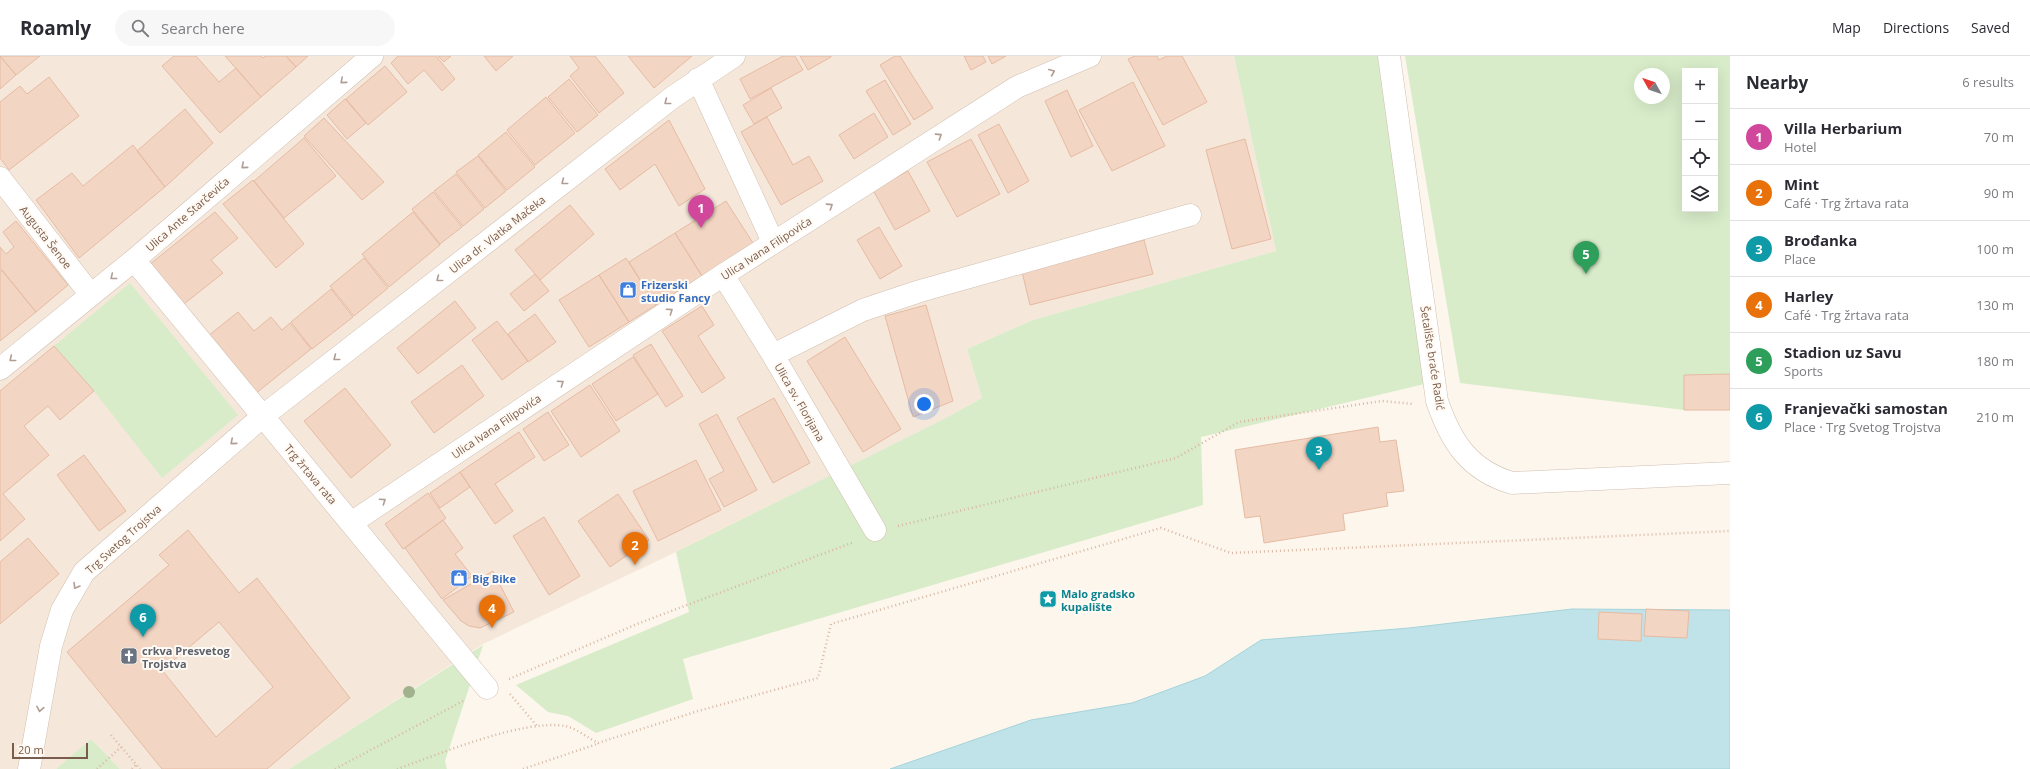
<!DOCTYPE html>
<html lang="en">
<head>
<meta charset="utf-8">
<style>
	:root { --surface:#fff; --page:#f7f7f7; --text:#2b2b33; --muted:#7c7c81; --line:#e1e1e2; --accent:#0b8043 }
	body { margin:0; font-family:"Open Sans",sans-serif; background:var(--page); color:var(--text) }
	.controls { position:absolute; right:12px; top:12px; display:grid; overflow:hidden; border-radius:0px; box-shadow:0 4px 16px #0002 }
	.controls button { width:36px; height:36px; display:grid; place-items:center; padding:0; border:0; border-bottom:1px solid var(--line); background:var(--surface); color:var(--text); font:20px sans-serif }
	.compass { position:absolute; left:1634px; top:12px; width:36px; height:36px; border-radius:50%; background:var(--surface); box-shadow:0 4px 16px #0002; rotate:310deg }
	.scale { position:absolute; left:12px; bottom:10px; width:76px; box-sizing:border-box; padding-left:4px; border:2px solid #7a5c4d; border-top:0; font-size:11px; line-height:14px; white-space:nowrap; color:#7a5c4d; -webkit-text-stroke:3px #fffaf3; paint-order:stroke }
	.you { position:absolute; left:924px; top:348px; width:14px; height:14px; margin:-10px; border:3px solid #fff; border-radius:50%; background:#1a73e8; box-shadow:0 0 0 6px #1a73e833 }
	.badge { display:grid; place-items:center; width:26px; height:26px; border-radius:50%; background:var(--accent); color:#fff; font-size:13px; font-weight:700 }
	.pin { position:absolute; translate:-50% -33px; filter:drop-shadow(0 1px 2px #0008) }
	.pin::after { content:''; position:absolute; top:21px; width:14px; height:12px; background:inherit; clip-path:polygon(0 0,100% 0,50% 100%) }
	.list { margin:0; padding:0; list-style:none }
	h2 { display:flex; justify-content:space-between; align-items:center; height:52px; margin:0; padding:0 16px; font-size:17px }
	h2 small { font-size:13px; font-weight:400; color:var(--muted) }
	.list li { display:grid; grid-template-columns:26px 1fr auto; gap:12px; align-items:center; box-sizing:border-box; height:56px; padding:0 16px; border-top:1px solid var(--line) }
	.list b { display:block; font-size:15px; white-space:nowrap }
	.list p { margin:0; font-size:13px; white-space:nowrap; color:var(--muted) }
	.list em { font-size:13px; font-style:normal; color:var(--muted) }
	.icon { flex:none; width:22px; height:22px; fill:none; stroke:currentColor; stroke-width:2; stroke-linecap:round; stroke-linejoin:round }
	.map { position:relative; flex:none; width:1730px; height:713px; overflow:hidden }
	header { display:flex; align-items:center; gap:24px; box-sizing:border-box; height:56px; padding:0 20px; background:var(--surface); border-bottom:1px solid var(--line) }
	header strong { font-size:19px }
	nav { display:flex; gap:22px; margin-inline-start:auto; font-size:14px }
	.search { width:280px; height:36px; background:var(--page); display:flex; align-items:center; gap:10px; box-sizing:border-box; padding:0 14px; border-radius:22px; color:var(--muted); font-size:15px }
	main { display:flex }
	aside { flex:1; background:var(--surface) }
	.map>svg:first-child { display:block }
</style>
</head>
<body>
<header>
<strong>Roamly</strong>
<div class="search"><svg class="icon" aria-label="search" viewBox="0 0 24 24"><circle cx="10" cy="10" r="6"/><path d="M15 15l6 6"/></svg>Search here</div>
<nav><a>Map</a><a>Directions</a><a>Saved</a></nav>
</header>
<main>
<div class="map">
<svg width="1730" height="713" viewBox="0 0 1730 713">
	<rect width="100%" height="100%" fill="#fdf6ec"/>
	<path fill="#f5e8da" d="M0,0H1234L1276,195L1033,264L967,293L982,342L940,365L676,496L483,588L289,713H120L91,683L56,713H0Z"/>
	<path fill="#d8ecc9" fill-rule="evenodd" d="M1234,0H1380L1433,326L1201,381L1203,449L683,603L693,643L596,677L568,660L548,656L516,629L689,556L676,496L940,365L982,342L967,293L1033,264L1276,195Z
		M1405,0H1730V354H1684L1460,327ZM1685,15H1715V153H1685ZM1640,18H1664V42H1640Z
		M130,227L238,359L162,422L94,335L54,290Z
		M483,589L445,705L447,713H289Z
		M91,683L120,713H56Z"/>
	<path fill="#bfe3e8" stroke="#a5d3da" d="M1572,553L1730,554V713H890L1031,664L1132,647L1205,620L1261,584L1409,572Z"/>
	<path fill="#f3d5c3" stroke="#e6bba3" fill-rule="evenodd" d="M0,0L16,19L0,33Z
		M0,0H40L16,19Z
		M174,0H196L219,26L236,12L261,41L220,77L162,10Z
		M225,0H261L263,2L265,0H286L296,11L261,41Z
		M286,0H308L296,11Z
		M398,0H436L455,23L442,35L424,14L408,28L391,7Z
		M438,0H451L444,6Z
		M484,0H513L496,15Z
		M570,0H595L624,37L599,57L570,20L579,12Z
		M628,0H692L654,32Z
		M783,0H795L803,14L750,43L740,23Z
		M800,0H831V1L808,14Z
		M895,0H900L933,52L914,64L880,9Z
		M964,0H983L986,6L971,14Z
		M988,0H1006L992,8Z
		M1135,0H1157L1159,4L1167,0H1182L1207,46L1163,69L1128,3Z
		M385,10L407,36L368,69L346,43Z
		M49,21L79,60L9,114L0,102V46L20,30L27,38Z
		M569,23L598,59L577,76L548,41Z
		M885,24L911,68L893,79L866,35Z
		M1133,26L1165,90L1112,115L1079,54Z
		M771,32L782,52L754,68L743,49Z
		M1067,34L1093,90L1071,101L1045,45Z
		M546,41L575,77L535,109L507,74Z
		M345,43L366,67L347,83L327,59Z
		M185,53L213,87L165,131L137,95Z
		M874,57L888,81L854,103L839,79Z
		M767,61L793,109L809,100L823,125L781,149L741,76Z
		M324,62L384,126L362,144L304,80Z
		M669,64L705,133L679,150L655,108L620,134L605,113Z
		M999,68L1029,125L1008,137L978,79Z
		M506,76L535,111L507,134L478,99Z
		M304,82L336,120L284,162L254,125Z
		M971,83L1000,138L957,161L927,106Z
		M1245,83L1271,183L1232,193L1206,94Z
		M133,89L165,131L79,202L36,144L72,117L83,130Z
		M478,100L506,135L485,152L456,116Z
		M908,115L930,155L895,174L873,134Z
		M456,118L484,153L463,170L434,135Z
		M253,124L304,188L276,212L223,148Z
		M433,136L462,171L440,188L412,153Z
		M726,145L753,187L702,220L675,177Z
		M570,149L594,178L540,224L515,194Z
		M215,156L238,182L211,204L223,217L184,248L150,208Z
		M413,156L440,189L389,231L362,198Z
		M16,165L68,229L36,256L0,212V191L6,198L14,191L3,176Z
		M879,171L902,210L880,223L857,184Z
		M675,177L702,220L656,249L629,206Z
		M1144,184L1153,218L1030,249L1022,216Z
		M364,202L388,232L354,260L330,230Z
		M626,202L656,249L629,266L599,219Z
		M2,214L36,256L0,285V215Z
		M535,218L549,235L524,255L510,238Z
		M599,219L629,266L589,291L559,244Z
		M331,233L353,261L312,293L291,266Z
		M455,245L476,272L418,318L397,292Z
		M926,249L953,345L913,361L885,260Z
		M702,250L714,269L698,280L725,322L702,337L662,275Z
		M238,256L254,275L271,261L282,274L290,267L311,293L255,338L208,280Z
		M535,258L556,286L528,306L508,278Z
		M497,265L528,305L502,324L472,284Z
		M845,281L901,373L863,396L807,305Z
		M651,288L683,340L666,351L633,299Z
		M54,290L94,335L60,364L48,350L24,370L49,399L3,438L25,463L0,485V335Z
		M633,301L658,338L616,365L592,328Z
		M462,309L484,340L434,377L411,346Z
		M1730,318V354H1684V319Z
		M590,329L620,375L581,401L551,355Z
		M345,332L391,389L351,422L304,365Z
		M774,342L810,407L773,427L737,362Z
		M548,356L569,389L544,405L523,373Z
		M717,358L757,434L724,451L709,423L724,415L699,368Z
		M1378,371L1380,386L1396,384L1404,435L1386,437L1388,450L1343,458L1345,474L1264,487L1260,460L1245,462L1235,394Z
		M519,376L535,401L495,428L513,455L495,468L460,416Z
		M84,399L126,455L99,475L57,419Z
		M696,404L721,454L658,485L633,435Z
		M460,416L470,431L440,452L430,437Z
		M428,437L446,462L403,493L385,468Z
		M618,438L649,484L610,511L578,465Z
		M544,461L580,520L549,539L513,480Z
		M443,464L463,492L455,498L472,520L442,543L405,492Z
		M188,474L239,537L257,522L350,642L267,713H162L67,596L169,509L159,499ZM219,566L273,631L216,681L162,614Z
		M28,482L59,518L0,568V506Z
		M493,515L514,556L480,572L469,570L461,565L443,544Z
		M1646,553L1689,555L1687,582L1644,580Z
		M1599,556L1642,558L1641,585L1598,583Z"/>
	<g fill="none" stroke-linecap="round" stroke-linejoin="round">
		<defs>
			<path id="minor" d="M1389,0L1437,345C1451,386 1469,414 1512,427L1730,417
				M698,23L773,186
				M0,122L91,239
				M134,204L487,632
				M723,219L773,299L875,474
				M773,299L863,254L920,235L1190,159
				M0,313L134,204L372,0
				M351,467L723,219L1017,31L1090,0
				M29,713L51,590L62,554L84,516L263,360L673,41L734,0"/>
		</defs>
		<use href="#minor" stroke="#d1beb0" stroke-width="23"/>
		<path stroke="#d9b8a5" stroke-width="2.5" stroke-dasharray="1 3" stroke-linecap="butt" d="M898,470L1176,402L1239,366L1382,345L1414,348
			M509,623L637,568L854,486
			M510,638L537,670
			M111,679L140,713
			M97,713L121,691
			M132,713L136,709
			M335,713L465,644
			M397,713C440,698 522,663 565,670C576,672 588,682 598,687L698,655L818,622L831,568L1161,472L1231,497L1730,475
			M523,713L597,688"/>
		<use href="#minor" stroke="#fff" stroke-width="22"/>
	</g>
	<circle fill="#a0b28e" cx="409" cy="636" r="6"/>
	<defs><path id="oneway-chevron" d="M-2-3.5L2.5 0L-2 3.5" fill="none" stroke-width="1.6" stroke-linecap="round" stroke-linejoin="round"/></defs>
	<g stroke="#af9d94">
		<use href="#oneway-chevron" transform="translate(1052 16) rotate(-23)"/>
		<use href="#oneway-chevron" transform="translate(343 25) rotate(139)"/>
		<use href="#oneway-chevron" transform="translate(667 46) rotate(142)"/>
		<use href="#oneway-chevron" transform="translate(939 80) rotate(-33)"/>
		<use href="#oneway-chevron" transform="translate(244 110) rotate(139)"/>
		<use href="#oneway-chevron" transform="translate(564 126) rotate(142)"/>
		<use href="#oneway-chevron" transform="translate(830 150) rotate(-33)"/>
		<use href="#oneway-chevron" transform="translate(113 221) rotate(141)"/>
		<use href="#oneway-chevron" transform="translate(439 223) rotate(142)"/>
		<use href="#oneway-chevron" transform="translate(670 255) rotate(-34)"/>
		<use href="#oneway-chevron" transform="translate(336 302) rotate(142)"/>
		<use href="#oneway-chevron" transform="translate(12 303) rotate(141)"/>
		<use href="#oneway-chevron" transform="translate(561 327) rotate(-34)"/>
		<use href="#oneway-chevron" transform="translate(233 386) rotate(139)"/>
		<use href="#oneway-chevron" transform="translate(383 445) rotate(-34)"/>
		<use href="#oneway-chevron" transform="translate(76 530) rotate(121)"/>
		<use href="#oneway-chevron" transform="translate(40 653) rotate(100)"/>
	</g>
	<defs>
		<symbol id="shop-square" viewBox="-11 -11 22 22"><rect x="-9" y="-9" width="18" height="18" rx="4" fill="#3f7fe0" stroke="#fffaf3"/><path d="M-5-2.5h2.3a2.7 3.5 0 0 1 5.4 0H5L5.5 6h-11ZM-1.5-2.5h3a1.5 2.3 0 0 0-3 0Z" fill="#fff"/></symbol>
		<symbol id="sight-square" viewBox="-11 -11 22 22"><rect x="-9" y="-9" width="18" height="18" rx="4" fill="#0f9aa8" stroke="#fffaf3"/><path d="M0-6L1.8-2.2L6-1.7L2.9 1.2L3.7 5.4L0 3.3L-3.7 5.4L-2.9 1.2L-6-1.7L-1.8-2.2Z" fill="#fff"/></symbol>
		<symbol id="church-square" viewBox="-11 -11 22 22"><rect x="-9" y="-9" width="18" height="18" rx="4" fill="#6b7280" stroke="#fffaf3"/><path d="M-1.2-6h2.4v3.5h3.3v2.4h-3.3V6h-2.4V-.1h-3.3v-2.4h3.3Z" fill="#fff"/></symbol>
	</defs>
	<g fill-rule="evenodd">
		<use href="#shop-square" x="618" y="224" width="20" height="20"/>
		<use href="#shop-square" x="449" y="512" width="20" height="20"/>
		<use href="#sight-square" x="1038" y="533" width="20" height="20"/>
		<use href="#church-square" x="119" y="590" width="20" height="20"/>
	</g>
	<g text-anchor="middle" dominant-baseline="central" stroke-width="4" stroke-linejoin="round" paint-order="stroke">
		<g font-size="11" fill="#7a5c4d" stroke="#fffaf3">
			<text transform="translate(187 158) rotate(-41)">Ulica Ante Starčevića</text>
			<text transform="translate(497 178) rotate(-38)">Ulica dr. Vlatka Mačeka</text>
			<text transform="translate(46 181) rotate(52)">Augusta Šenoe</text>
			<text transform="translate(766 192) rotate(-33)">Ulica Ivana Filipovića</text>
			<text transform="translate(1433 302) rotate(81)">Šetalište braće Radić</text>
			<text transform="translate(800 346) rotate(60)">Ulica sv. Florijana</text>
			<text transform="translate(496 370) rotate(-34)">Ulica Ivana Filipovića</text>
			<text transform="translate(311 418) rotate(50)">Trg žrtava rata</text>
			<text transform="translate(123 483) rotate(-42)">Trg Svetog Trojstva</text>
		</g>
		<g font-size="11" font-weight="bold" fill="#366cbe" stroke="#fffaf3" text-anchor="start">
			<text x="641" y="228">Frizerski<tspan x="641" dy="13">studio Fancy</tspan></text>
			<text x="472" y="522">Big Bike</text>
		</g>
		<g font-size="11" font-weight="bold" fill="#0d838f" stroke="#fffaf3" text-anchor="start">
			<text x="1061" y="537">Malo gradsko<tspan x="1061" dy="13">kupalište</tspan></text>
		</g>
		<g font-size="11" font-weight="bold" fill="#5b616d" stroke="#fffaf3" text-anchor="start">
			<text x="142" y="594">crkva Presvetog<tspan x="142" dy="13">Trojstva</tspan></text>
		</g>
	</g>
</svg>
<div class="controls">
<button>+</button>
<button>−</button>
<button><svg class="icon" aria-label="locate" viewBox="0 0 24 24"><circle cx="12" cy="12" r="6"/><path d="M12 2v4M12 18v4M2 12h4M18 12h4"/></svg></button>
<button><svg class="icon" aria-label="layers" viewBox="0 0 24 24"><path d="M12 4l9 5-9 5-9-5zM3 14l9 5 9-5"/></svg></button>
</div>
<svg class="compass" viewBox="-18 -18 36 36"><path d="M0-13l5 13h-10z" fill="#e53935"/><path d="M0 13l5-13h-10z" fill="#7c7c81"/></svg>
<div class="scale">20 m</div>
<div class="you"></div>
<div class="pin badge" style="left:701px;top:172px;background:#d1479c">1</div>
<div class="pin badge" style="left:635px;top:509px;background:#e8710a">2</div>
<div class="pin badge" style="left:1319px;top:414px;background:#0f9aa8">3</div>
<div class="pin badge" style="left:492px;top:572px;background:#e8710a">4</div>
<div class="pin badge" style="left:1586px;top:218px;background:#2e9e5b">5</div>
<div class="pin badge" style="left:143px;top:581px;background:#0f9aa8">6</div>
</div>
<aside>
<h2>Nearby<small>6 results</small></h2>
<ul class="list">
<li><span class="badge" style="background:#d1479c">1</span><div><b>Villa Herbarium</b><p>Hotel</p></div><em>70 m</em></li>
<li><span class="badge" style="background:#e8710a">2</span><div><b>Mint</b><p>Café · Trg žrtava rata</p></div><em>90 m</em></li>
<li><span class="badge" style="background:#0f9aa8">3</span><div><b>Brođanka</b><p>Place</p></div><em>100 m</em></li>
<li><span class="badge" style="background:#e8710a">4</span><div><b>Harley</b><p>Café · Trg žrtava rata</p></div><em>130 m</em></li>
<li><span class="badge" style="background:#2e9e5b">5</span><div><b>Stadion uz Savu</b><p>Sports</p></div><em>180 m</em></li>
<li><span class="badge" style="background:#0f9aa8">6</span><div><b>Franjevački samostan</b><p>Place · Trg Svetog Trojstva</p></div><em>210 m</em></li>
</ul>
</aside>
</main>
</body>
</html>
